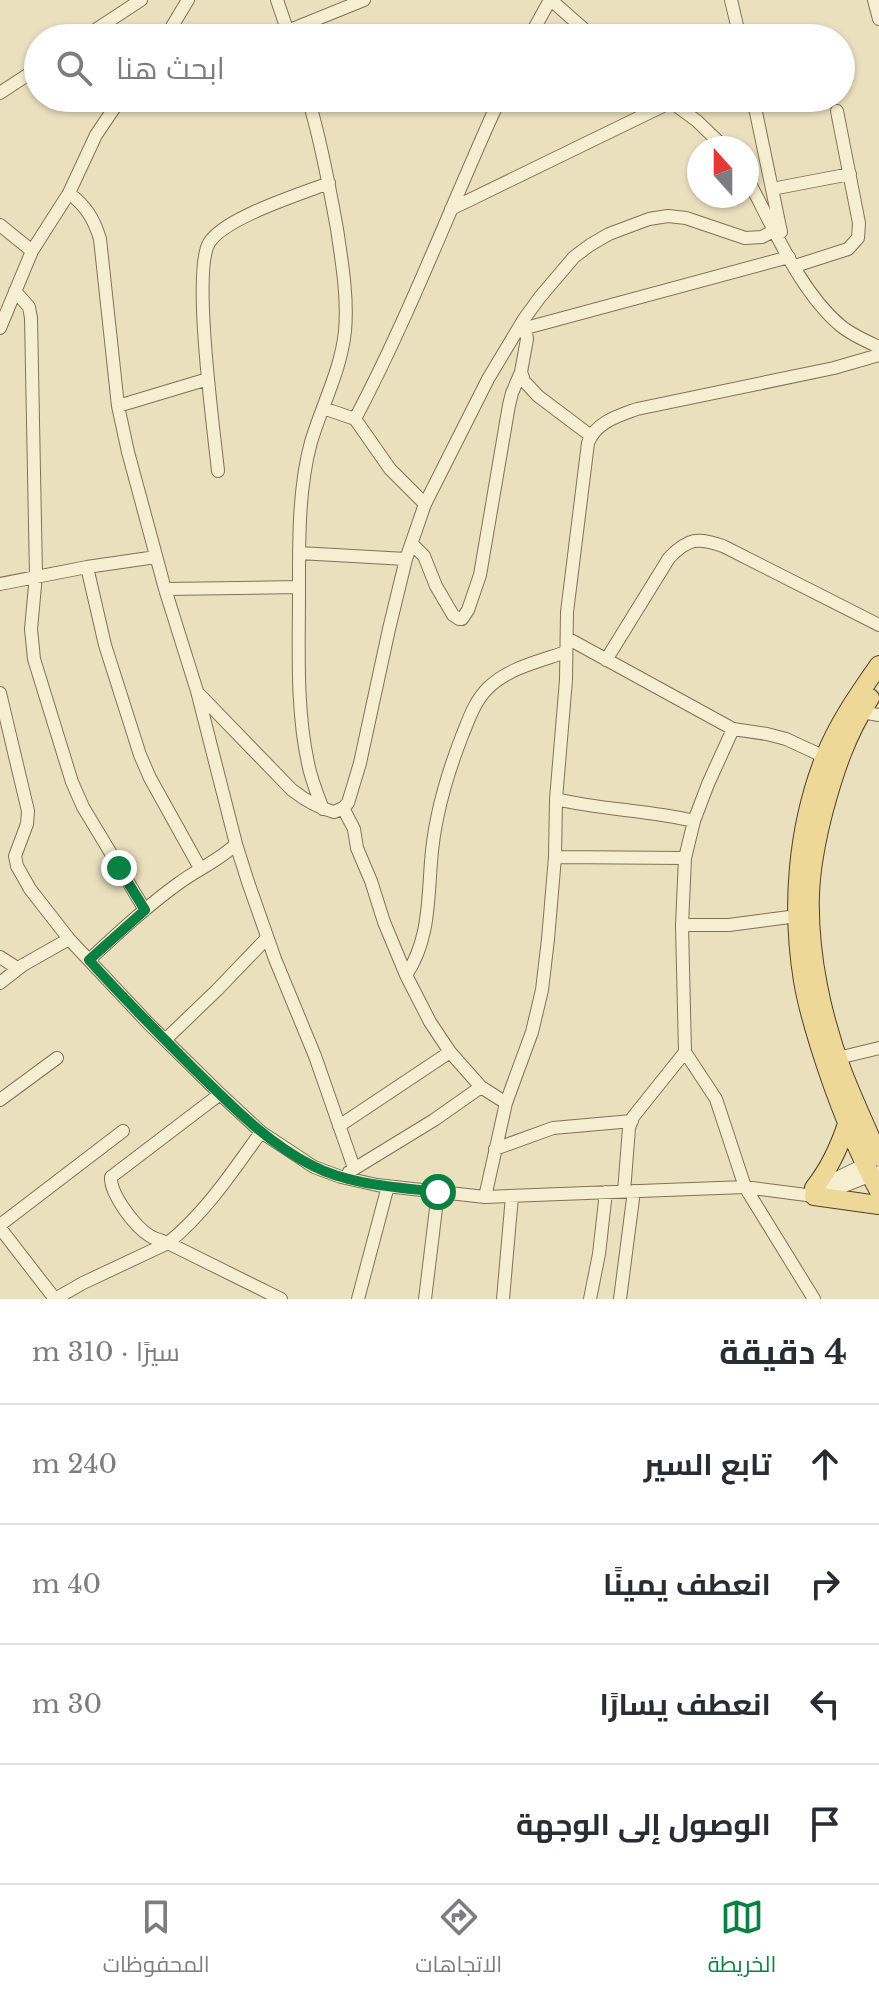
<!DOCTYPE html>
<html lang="ar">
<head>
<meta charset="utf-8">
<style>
	:root { --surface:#fff; --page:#f7f7f7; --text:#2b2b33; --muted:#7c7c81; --line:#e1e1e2; --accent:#0b8043 }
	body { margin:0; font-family:"Libre Baskerville",Cairo,serif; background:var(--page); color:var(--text); direction:rtl }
	.compass { position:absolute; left:687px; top:136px; width:72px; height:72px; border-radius:50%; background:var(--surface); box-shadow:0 2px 6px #0004; rotate:339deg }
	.stop { position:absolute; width:24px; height:24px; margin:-18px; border:6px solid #0b8043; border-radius:50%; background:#fff }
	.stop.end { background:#0b8043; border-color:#fff; box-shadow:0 2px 8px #0008 }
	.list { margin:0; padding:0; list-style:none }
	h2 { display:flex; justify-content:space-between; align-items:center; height:104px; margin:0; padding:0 32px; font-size:34px }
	h2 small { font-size:26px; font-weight:400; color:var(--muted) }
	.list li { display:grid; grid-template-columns:52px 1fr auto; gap:24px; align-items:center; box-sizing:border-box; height:120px; padding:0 32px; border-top:2px solid var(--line) }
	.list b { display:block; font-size:30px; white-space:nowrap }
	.list em { font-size:26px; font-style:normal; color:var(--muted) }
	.icon { flex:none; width:44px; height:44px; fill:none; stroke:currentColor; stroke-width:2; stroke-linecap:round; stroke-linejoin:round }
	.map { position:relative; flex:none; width:879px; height:1299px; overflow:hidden; direction:ltr }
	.search { position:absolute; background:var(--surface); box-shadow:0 2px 6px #0004; left:24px; right:24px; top:24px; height:88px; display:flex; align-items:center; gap:20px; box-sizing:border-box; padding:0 28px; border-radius:44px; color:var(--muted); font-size:30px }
	.sheet { height:584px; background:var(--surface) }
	nav { display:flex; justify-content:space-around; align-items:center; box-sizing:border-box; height:112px; border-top:2px solid var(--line); background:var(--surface); font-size:22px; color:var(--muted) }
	nav a { display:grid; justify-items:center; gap:4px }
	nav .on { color:var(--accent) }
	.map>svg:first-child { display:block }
</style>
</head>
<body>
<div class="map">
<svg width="879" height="1299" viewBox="0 0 879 1299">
	<rect width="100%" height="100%" fill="#ebe0be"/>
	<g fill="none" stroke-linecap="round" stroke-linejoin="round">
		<defs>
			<path id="street" d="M277,0L290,38
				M551,0L594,38
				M731,0L740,38
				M874,0L879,19
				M83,38L141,0
				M165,38L188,0
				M270,38L364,0
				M529,38L550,0
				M0,93L38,68
				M308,98C321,141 329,184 337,229C342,263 348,297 345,331C341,370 322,405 311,442C298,490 299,543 299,593C299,649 296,708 308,763C311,779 317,794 323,809
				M666,98L697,121L725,148
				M753,98L781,232
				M747,178C773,226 799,291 841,326C852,335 866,341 879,347
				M772,189L850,174
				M69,193C86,206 94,219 100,239L118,406L128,452L165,589L197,691L236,844L248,882L275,959L315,1056L354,1168
				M451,209L671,102
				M0,225L32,251
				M795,266L848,249L858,238L859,223L837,111
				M15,291L29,307L31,318L36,575L31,629L34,659L72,782L83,807L145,910
				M524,321L527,339L521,372L524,381L538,396L591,436
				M0,328L32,251L69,193L96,135L121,98
				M526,328L789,257
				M118,406L208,379
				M323,408L355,419L390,469L425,504
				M355,419C410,315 451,205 500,98
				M218,471C214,431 192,272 209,243C224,218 300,194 329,183
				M412,544L424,556L436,586L453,615L459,619H462L468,610L480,575L509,405L512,393L521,372
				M299,553L406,559
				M87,567L156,557
				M0,584L87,567L105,645L140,755L150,778L200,868
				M165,589L299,587
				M567,638L733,729L767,734L786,739L825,757
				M606,660L669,558C688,538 698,537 723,546L879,625
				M0,693L28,811L27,824L15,856L17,866L30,889L69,939L148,1023L220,1094L261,1132L314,1167L341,1177L377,1185L485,1197L745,1187L814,1196L824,1194L879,1172
				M199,694L292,790C305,800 318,808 334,812L343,808
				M861,712L879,715
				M733,729L708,784L694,821L685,858L682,925L685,1052L716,1099L745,1187L814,1299
				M556,799C601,810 649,810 694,821
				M555,857L685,858
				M682,925H729L797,916
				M0,957L17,968
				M89,960C118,933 147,906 179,883C198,869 220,860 236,844
				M406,975C429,942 428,900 431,862C434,818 446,777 462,736C469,719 474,702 488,688C508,668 540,661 566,652
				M0,983L23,965L69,939
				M165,1040L217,990L267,938
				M838,1058L879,1048
				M220,1094L111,1177C110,1194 135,1227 150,1236C155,1239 163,1241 168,1243C206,1212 233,1171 261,1132
				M0,1100L57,1058
				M506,1103L481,1087L450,1052L430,1022L406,975L384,922L371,881L357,848L354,829L343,808L348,803L360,763L389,629L406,559L425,504L488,379L524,319L540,297L574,257L590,245L609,234L649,219L668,216L686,218L745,238L762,237L775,230
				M339,1126L450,1052
				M495,1149L553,1128L632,1121
				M349,1172L434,1120L481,1087
				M818,1187L870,1162
				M624,1192L629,1128L633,1117L685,1052
				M485,1197L506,1103L532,1032L542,990L548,939L555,857L556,799L566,680L567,612L588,443C596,422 618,416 637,409L834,368L879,355
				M0,1225L123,1131
				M0,1228L55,1299
				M55,1299L83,1283L168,1243L281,1299
				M358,1299L388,1186
				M425,1299L438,1192
				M503,1299L512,1196
				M590,1299L599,1254L606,1192
				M620,1299L634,1191"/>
			<path id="primary" d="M879,665C858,695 837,725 824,759C797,829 791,907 803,981C809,1016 821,1052 833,1086C846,1122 860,1157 879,1191
				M870,698C847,734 835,769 824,810C817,837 811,865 810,894C808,953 822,1018 843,1073C854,1101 867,1129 879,1157
				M814,1188C830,1168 839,1148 847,1124
				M814,1196L879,1205"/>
		</defs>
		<use href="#street" stroke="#827158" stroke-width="14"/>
		<use href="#primary" stroke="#4f3f2d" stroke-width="20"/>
		<use href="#street" stroke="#f6eed1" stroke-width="12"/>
		<use href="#primary" stroke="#edd897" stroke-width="18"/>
	</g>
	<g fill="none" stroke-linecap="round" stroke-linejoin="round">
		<path stroke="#0b8043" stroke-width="10" d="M119,868L145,910L89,960C123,998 159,1034 195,1070C231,1105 267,1143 313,1166C350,1185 397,1187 438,1192"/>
	</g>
</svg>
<svg class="compass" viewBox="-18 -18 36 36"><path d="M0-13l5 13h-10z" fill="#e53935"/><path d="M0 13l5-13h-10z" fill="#7c7c81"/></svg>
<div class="stop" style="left:438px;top:1192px"></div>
<div class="stop end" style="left:119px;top:868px"></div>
<div class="search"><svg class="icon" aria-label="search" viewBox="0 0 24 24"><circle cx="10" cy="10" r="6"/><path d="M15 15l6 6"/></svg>ابحث هنا</div>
</div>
<section class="sheet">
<h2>4 دقيقة<small>سيرًا · 310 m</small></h2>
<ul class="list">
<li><svg class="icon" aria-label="ahead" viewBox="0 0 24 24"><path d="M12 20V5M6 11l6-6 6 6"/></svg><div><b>تابع السير</b></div><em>240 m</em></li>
<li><svg class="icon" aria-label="right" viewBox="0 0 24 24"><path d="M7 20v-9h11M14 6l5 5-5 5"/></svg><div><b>انعطف يمينًا</b></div><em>40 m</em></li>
<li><svg class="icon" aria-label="left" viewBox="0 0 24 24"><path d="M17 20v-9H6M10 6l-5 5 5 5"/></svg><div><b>انعطف يسارًا</b></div><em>30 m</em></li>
<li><svg class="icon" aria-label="arrive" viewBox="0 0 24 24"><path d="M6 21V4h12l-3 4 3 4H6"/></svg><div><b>الوصول إلى الوجهة</b></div></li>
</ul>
</section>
<nav>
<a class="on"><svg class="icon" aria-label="map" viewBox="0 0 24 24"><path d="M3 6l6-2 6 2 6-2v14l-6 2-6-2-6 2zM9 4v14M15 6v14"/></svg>الخريطة</a>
<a><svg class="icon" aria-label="directions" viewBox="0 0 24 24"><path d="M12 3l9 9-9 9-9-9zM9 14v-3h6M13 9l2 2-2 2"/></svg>الاتجاهات</a>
<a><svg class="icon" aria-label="saved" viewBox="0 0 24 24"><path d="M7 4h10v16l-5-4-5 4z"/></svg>المحفوظات</a>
</nav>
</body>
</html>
